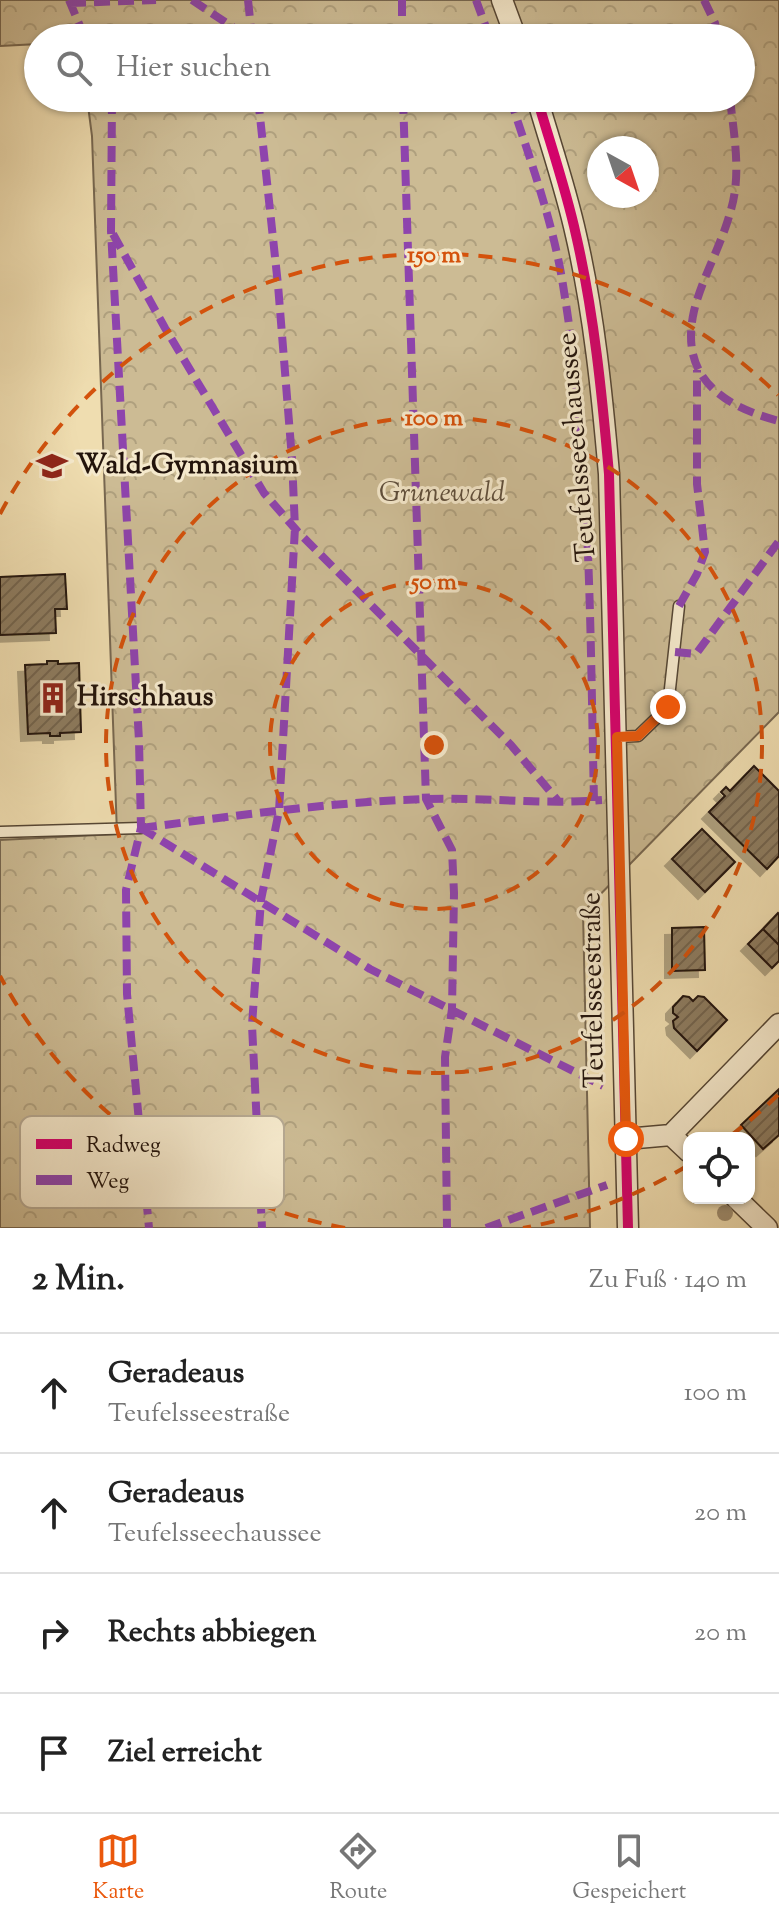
<!DOCTYPE html>
<html lang="de">
<head>
<meta charset="utf-8">
<style>
	:root { --surface:#fff; --page:#f6f6f6; --text:#222; --muted:#767676; --line:#e0e0e0; --accent:#ea580c }
	body { margin:0; font-family:"Sorts Mill Goudy",serif; background:var(--page); color:var(--text) }
	.controls { position:absolute; right:24px; bottom:24px; display:grid; overflow:hidden; border-radius:16px; box-shadow:0 2px 6px #0004 }
	.controls button { width:72px; height:72px; display:grid; place-items:center; padding:0; border:0; border-bottom:2px solid var(--line); background:var(--surface); color:var(--text); font:40px sans-serif }
	.compass { position:absolute; left:587px; top:136px; width:72px; height:72px; border-radius:50%; background:var(--surface); box-shadow:0 2px 6px #0004; rotate:140deg }
	.stop { position:absolute; width:24px; height:24px; margin:-18px; border:6px solid #ea580c; border-radius:50%; background:#fff }
	.stop.end { background:#ea580c; border-color:#fff; box-shadow:0 2px 8px #0008 }
	.list { margin:0; padding:0; list-style:none }
	h2 { display:flex; justify-content:space-between; align-items:center; height:104px; margin:0; padding:0 32px; font-size:34px }
	h2 small { font-size:26px; font-weight:400; color:var(--muted) }
	.list li { display:grid; grid-template-columns:52px 1fr auto; gap:24px; align-items:center; box-sizing:border-box; height:120px; padding:0 32px; border-top:2px solid var(--line) }
	.list b { display:block; font-size:30px; white-space:nowrap }
	.list p { margin:0; font-size:26px; white-space:nowrap; color:var(--muted) }
	.list em { font-size:26px; font-style:normal; color:var(--muted) }
	.icon { flex:none; width:44px; height:44px; fill:none; stroke:currentColor; stroke-width:2; stroke-linecap:round; stroke-linejoin:round }
	.map { position:relative; flex:none; width:779px; height:1228px; overflow:hidden }
	.search { position:absolute; background:var(--surface); box-shadow:0 2px 6px #0004; left:24px; right:24px; top:24px; height:88px; display:flex; align-items:center; gap:20px; box-sizing:border-box; padding:0 28px; border-radius:44px; color:var(--muted); font-size:30px }
	.sheet { height:584px; background:var(--surface) }
	nav { display:flex; justify-content:space-around; align-items:center; box-sizing:border-box; height:112px; border-top:2px solid var(--line); background:var(--surface); font-size:22px; color:var(--muted) }
	nav a { display:grid; justify-items:center; gap:4px }
	nav .on { color:var(--accent) }
	.map>svg:first-child { display:block }
</style>
</head>
<body>
<div class="map">
<svg width="779" height="1228" viewBox="0 0 779 1228">
	<defs>
		<pattern id="forest-crowns" width="20" height="18" patternUnits="userSpaceOnUse" patternTransform="scale(2)"><rect width="20" height="18" fill="#ccbb94"/><path d="M2 6a3 3 0 1 1 6 0M12 15a3 3 0 1 1 6 0" fill="none" stroke="#afa07e"/></pattern>
		<pattern id="building-hatch" width="6" height="6" patternUnits="userSpaceOnUse" patternTransform="scale(2)"><rect width="6" height="6" fill="#8d7c61"/><path d="M-1 1l2-2M0 6l6-6M5 7l2-2" fill="none" stroke="#73644e"/></pattern>
		<filter id="shadow"><feDropShadow dx="-7" dy="7" stdDeviation="0" flood-color="#0004"/></filter>
	</defs>
	<rect width="100%" height="100%" fill="#efddb0"/>
	<filter id="stains"><feTurbulence type="fractalNoise" baseFrequency=".0025" numOctaves="4"/><feColorMatrix values="0 0 0 0 .2 0 0 0 0 .09 0 0 0 0 .02 0 0 0 .5 -.17"/></filter>
	<radialGradient id="worn" r=".72"><stop offset=".6" stop-color="#630" stop-opacity="0"/><stop offset="1" stop-color="#630" stop-opacity=".3"/></radialGradient>
	<path fill="url(#forest-crowns)" stroke="#776750" stroke-width="2" fill-rule="evenodd" d="M0,0H779V712L583,912L590,1228H0V840L117,834L92,136L87,98H741V38H38V44L0,46ZM599,148H647V196H599Z"/>
	<path fill="url(#building-hatch)" stroke="#22130b" stroke-width="2" filter="url(#shadow)" d="M65,574L67,609H55L56,633L0,635V577Z
		M47,661H58V664L79,663L81,732L60,733V736H50V733L28,734L25,665L47,664Z
		M754,766L779,791V856L767,869L709,812L725,796L721,792L726,787L730,791Z
		M702,829L735,862L705,892L672,859Z
		M778,913L779,914V945L763,929Z
		M704,927L705,970L672,971V928Z
		M763,929L779,945V961L772,968L748,944Z
		M683,996L689,997L693,1001L698,996L704,997L727,1020L697,1051L674,1028L673,1021L678,1017L673,1013V1007Z
		M779,1089V1135L763,1149L741,1125Z"/>
	<g fill="none" stroke-linecap="round" stroke-linejoin="round">
		<defs>
			<path id="lane" d="M617,737L638,736L668,707L679,606
				M0,832L141,828"/>
			<path id="street" d="M502,0L516,38
				M537,98C550,143 566,189 576,235C594,313 602,394 609,474L628,1228
				M671,1135L689,1152
				M626,1139L671,1135L779,1024
				M736,1198L767,1228"/>
		</defs>
		<use href="#lane" stroke="#554634" stroke-width="13"/>
		<use href="#street" stroke="#554634" stroke-width="23"/>
		<use href="#lane" stroke="#f5e9cc" stroke-width="10"/>
		<use href="#street" stroke="#f5e9cc" stroke-width="20"/>
		<path stroke="#8e44ad" stroke-width="8" stroke-dasharray="16 8" stroke-linecap="butt" d="M69,0L85,38
			M192,0L249,38
			M248,0L252,38
			M402,0V38
			M476,0L490,38
			M704,0L715,23L718,38
			M70,3L156,0
			M112,98L111,231L139,741L141,828L126,890L127,994L149,1228
			M258,98L278,285L292,459L295,528L279,811L261,900L252,1025L262,1228
			M403,98L426,799L452,850L454,893L452,1009L445,1057L447,1228
			M510,98C530,159 553,222 563,285C591,456 590,629 594,801
			M730,98C734,137 742,175 730,213C721,246 702,278 694,311C679,377 722,406 779,421
			M113,234L165,328L264,493L298,532L511,745L559,802
			M679,606L697,574L705,552L697,484V370
			M675,652L696,654L779,541
			M141,828L370,969L603,1086
			M141,828C235,816 330,802 426,799C485,797 543,805 602,800
			M486,1228L607,1185"/>
		<defs>
			<path id="cycleway" d="M537,98C550,143 566,189 576,235C594,313 602,394 609,474L628,1228"/>
		</defs>
		<use href="#cycleway" stroke="#f5e9cc" stroke-width="15"/>
		<use href="#cycleway" stroke="#d6006c" stroke-width="10"/>
	</g>
	<circle fill="#9f8e70" cx="725" cy="1213" r="8"/>
	<g fill="none" stroke-linecap="round" stroke-linejoin="round">
		<path stroke="#ea580c" stroke-width="10" d="M626,1139L617,737L638,736L668,707"/>
	</g>
	<g fill="none" stroke="#d4520c" stroke-width="4" stroke-dasharray="14 10">
		<circle cx="434" cy="745" r="164"/>
		<circle cx="434" cy="745" r="328"/>
		<path d="M778 1095A491 491 0 0 1 729 1137M687 1166A491 491 0 0 1 523 1228M345 1228A491 491 0 0 1 0 976M0 514A491 491 0 0 1 778 395"/>
	</g>
	<defs>
		<symbol id="school-bare" viewBox="-9 -9 18 18"><path d="M0-5L7-2L0 1L-7-2ZM-4 1L0 2.5L4 1V4Q0 6-4 4Z" fill="#8f2418" stroke="#f5e9cc" stroke-width="2.5" paint-order="stroke"/></symbol>
		<symbol id="building-bare" viewBox="-9 -9 18 18"><path d="M-4-6H4V6H1V3H-1V6H-4ZM-2.5-4.3h1.7v1.8h-1.7ZM.8-4.3h1.7v1.8H.8ZM-2.5-1h1.7V.8h-1.7ZM.8-1h1.7V.8H.8Z" fill="#8f2418" stroke="#f5e9cc" stroke-width="2.5" paint-order="stroke"/></symbol>
	</defs>
	<g fill-rule="evenodd">
		<use href="#school-bare" x="30" y="444" width="44" height="44"/>
		<use href="#building-bare" x="31" y="676" width="44" height="44"/>
	</g>
	<g text-anchor="middle" dominant-baseline="central" stroke-width="6" stroke-linejoin="round" paint-order="stroke">
		<g font-size="28" fill="#22130b" stroke="#f5e9cc">
			<text transform="translate(578 447) rotate(-95)">Teufelsseechaussee</text>
			<text transform="translate(594 990) rotate(-91)">Teufelsseestraße</text>
		</g>
		<g font-size="28" font-weight="bold" fill="#22130b" stroke="#f5e9cc" text-anchor="start">
			<text x="76" y="466">Wald-Gymnasium</text>
			<text x="77" y="698">Hirschhaus</text>
		</g>
		<g font-size="28" font-style="italic" fill="#5e4e3b" stroke="#f5e9cc">
			<text x="442" y="494">Grunewald</text>
		</g>
	</g>
	<rect x="20" y="1116" width="264" height="92" rx="12" fill="#f5e9cc" stroke="#b6a992" stroke-width="2"/>
	<rect x="36" y="1139" width="36" height="10" fill="#d6006c"/>
	<rect x="36" y="1175" width="36" height="10" fill="#8e44ad"/>
	<g font-size="22" fill="#22130b">
		<text x="86" y="1152">Radweg</text>
		<text x="86" y="1188">Weg</text>
	</g>
	<circle cx="434" cy="745" r="12" fill="#d4520c" stroke="#f5e9cc" stroke-width="4"/>
	<g font-size="24" text-anchor="middle" font-weight="bold" fill="#d4520c" stroke="#f5e9cc" stroke-width="6" stroke-linejoin="round" paint-order="stroke">
		<text x="434" y="262">150 m</text>
		<text x="434" y="425">100 m</text>
		<text x="434" y="589">50 m</text>
	</g>
	<rect width="100%" height="100%" filter="url(#stains)"/>
	<rect width="100%" height="100%" fill="url(#worn)"/>
</svg>
<div class="controls">
<button><svg class="icon" aria-label="locate" viewBox="0 0 24 24"><circle cx="12" cy="12" r="6"/><path d="M12 2v4M12 18v4M2 12h4M18 12h4"/></svg></button>
</div>
<svg class="compass" viewBox="-18 -18 36 36"><path d="M0-13l5 13h-10z" fill="#e53935"/><path d="M0 13l5-13h-10z" fill="#767676"/></svg>
<div class="stop" style="left:626px;top:1139px"></div>
<div class="stop end" style="left:668px;top:707px"></div>
<div class="search"><svg class="icon" aria-label="search" viewBox="0 0 24 24"><circle cx="10" cy="10" r="6"/><path d="M15 15l6 6"/></svg>Hier suchen</div>
</div>
<section class="sheet">
<h2>2 Min.<small>Zu Fuß · 140 m</small></h2>
<ul class="list">
<li><svg class="icon" aria-label="ahead" viewBox="0 0 24 24"><path d="M12 20V5M6 11l6-6 6 6"/></svg><div><b>Geradeaus</b><p>Teufelsseestraße</p></div><em>100 m</em></li>
<li><svg class="icon" aria-label="ahead" viewBox="0 0 24 24"><path d="M12 20V5M6 11l6-6 6 6"/></svg><div><b>Geradeaus</b><p>Teufelsseechaussee</p></div><em>20 m</em></li>
<li><svg class="icon" aria-label="right" viewBox="0 0 24 24"><path d="M7 20v-9h11M14 6l5 5-5 5"/></svg><div><b>Rechts abbiegen</b></div><em>20 m</em></li>
<li><svg class="icon" aria-label="arrive" viewBox="0 0 24 24"><path d="M6 21V4h12l-3 4 3 4H6"/></svg><div><b>Ziel erreicht</b></div></li>
</ul>
</section>
<nav>
<a class="on"><svg class="icon" aria-label="map" viewBox="0 0 24 24"><path d="M3 6l6-2 6 2 6-2v14l-6 2-6-2-6 2zM9 4v14M15 6v14"/></svg>Karte</a>
<a><svg class="icon" aria-label="directions" viewBox="0 0 24 24"><path d="M12 3l9 9-9 9-9-9zM9 14v-3h6M13 9l2 2-2 2"/></svg>Route</a>
<a><svg class="icon" aria-label="saved" viewBox="0 0 24 24"><path d="M7 4h10v16l-5-4-5 4z"/></svg>Gespeichert</a>
</nav>
</body>
</html>
